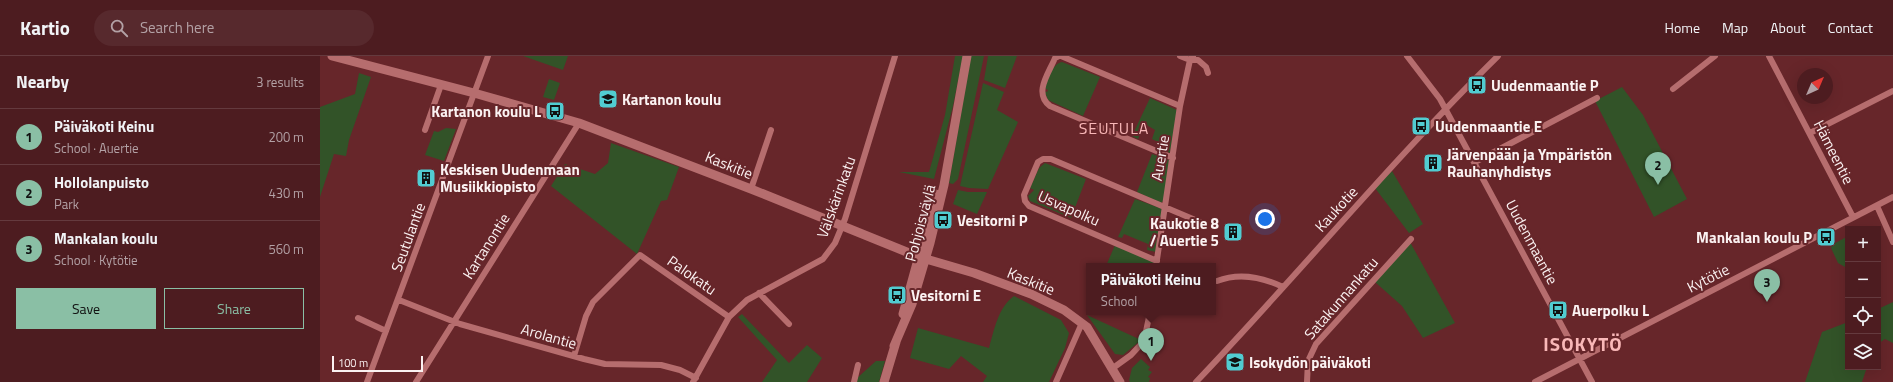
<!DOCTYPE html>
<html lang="en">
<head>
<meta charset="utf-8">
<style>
	:root { --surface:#4d1c20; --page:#57292d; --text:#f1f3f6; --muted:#b3a1a5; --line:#643a3e; --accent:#8abfa5 }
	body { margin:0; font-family:"Titillium Web",sans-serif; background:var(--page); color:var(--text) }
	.controls { position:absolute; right:12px; bottom:12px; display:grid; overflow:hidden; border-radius:0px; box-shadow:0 4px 16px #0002 }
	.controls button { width:36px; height:36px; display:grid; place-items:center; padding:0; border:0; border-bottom:1px solid var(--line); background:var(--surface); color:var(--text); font:20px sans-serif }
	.compass { position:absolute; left:1477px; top:12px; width:36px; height:36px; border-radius:50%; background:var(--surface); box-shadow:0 4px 16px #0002; rotate:44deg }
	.scale { position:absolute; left:12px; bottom:10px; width:91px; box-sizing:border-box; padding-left:4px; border:2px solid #fbf2f2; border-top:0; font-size:11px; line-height:14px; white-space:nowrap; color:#fbf2f2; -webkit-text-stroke:3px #67262a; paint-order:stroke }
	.you { position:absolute; left:945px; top:163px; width:14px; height:14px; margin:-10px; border:3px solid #fff; border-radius:50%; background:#1a73e8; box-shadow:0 0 0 6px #1a73e833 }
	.badge { display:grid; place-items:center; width:26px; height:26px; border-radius:50%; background:var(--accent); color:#111; font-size:13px; font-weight:700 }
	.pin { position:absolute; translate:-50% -33px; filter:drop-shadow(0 1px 2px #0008) }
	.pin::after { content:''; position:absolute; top:21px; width:14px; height:12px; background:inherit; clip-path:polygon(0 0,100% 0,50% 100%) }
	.popup { position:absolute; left:766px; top:207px; width:130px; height:52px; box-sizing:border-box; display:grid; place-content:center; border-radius:0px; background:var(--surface); filter:drop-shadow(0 1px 3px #0005); font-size:13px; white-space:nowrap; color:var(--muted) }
	.popup b { font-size:15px; color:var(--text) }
	.popup::after { content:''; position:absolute; left:50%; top:100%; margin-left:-8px; border:8px solid transparent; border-top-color:var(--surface) }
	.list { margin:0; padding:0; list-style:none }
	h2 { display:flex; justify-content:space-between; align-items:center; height:52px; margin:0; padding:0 16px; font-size:17px }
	h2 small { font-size:13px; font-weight:400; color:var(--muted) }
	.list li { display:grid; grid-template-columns:26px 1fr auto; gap:12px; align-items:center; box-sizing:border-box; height:56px; padding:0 16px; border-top:1px solid var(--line) }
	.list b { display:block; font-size:15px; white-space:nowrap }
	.list p { margin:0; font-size:13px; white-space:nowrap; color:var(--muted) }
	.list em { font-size:13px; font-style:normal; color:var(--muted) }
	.actions { display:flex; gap:8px; padding:12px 16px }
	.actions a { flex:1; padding:9px 0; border:1px solid var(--accent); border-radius:0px; text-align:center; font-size:14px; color:var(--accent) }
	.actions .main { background:var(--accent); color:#111 }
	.icon { flex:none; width:22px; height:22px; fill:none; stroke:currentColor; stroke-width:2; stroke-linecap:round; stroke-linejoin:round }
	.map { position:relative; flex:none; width:1573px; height:326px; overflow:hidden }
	header { display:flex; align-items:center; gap:24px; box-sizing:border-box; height:56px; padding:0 20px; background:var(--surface); border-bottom:1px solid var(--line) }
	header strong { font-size:19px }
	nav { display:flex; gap:22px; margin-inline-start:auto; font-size:14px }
	.search { width:280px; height:36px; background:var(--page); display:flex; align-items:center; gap:10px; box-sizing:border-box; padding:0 14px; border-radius:22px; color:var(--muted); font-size:15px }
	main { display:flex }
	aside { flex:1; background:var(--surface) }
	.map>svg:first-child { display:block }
</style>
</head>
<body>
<header>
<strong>Kartio</strong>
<div class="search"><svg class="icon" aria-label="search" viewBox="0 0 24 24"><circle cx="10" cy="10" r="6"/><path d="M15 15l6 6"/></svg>Search here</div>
<nav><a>Home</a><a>Map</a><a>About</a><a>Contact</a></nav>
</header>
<main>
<aside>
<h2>Nearby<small>3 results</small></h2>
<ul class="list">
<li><span class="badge">1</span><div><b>Päiväkoti Keinu</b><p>School · Auertie</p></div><em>200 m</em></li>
<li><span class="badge">2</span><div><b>Hollolanpuisto</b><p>Park</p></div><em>430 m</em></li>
<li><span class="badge">3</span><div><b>Mankalan koulu</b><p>School · Kytötie</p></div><em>560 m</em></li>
</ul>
<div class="actions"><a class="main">Save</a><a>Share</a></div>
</aside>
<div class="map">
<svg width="1573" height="326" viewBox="0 0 1573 326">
	<rect width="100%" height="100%" fill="#67262a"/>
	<path fill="#325328" d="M203,0H248L243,14Z
		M635,0H643L633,50L614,123L579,116H609L625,59Z
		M651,0H664L638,123L633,128L629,127Z
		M668,0H697L685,32L664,24Z
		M742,6L780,21L763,60L728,44L724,35L727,36L728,34L724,32C728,23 732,8 742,6Z
		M39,17L51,21L29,84L26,100L14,98L0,141V51L35,38Z
		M229,23L240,27L234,44L223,41Z
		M663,27L684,36L677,54L698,66L668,133L649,132L640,130Z
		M1302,31L1323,59L1367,143L1334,161L1275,45Z
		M830,42L857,54L850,97L838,91L840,87L832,83L835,74L825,68L818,83L812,80Z
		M126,72L136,73L124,105L105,99L114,75L118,76Z
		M291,87L359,111L347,144L341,145L317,198L231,130L245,108L275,118L288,107Z
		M832,98L849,104L844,144L841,147L817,136Z
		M725,107L766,123L751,162L710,145L708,140L714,134L710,132L719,112Z
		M1072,115L1103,168L1089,177L1055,132Z
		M638,134L648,136H667L657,158L633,148Z
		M815,143L843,153L836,196L827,194L828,188L804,178L802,182L798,181Z
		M1528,180V210L1525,211L1518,207L1511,192L1512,189Z
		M1090,186L1135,267L1103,282L1082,250L1055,226Z
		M795,189L836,206L835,210H786Z
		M694,240L741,264L749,277L745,292L729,326H663L667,320L641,300L629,313L590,302L598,272L669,292C674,275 678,251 694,240Z
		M1573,246V287L1565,283L1558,288V253Z
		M422,258L469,307L487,289L502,302L487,326H442L457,304L418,261Z
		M767,259L821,284L803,299L795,298Z
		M1528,266V311H1547L1542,326H1485L1502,276Z
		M821,303L830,311L828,314L832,316L828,321L830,322L829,326H810L809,324L812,312Z
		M556,305H565L559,326H535L536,323Z"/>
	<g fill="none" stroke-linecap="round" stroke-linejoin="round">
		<path stroke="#b66d6e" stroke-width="6" d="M739,0L735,2C729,17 713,37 730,50L853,102
			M741,0L860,50
			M860,0L870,4H878L886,11L888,17
			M1087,0L1120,43L1272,326
			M1449,0L1533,161
			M1353,33L1395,0
			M105,74L121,29
			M1490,77L1573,35
			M1155,106L1277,42
			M431,133L451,74
			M1557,150L1573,186
			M837,205L709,150L705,145L704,139L718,106L723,103H731L880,166
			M836,210L860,50L870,4L873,0
			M897,225C920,216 942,221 963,231
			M439,237L469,268
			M79,244L140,268L264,303L285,308L341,309L360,314L376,322
			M38,262L66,275
			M254,300L266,260L273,246L320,199L409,261
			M793,312L811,299L824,285L830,256
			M47,326L168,0
			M96,326L259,67
			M373,326L409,261L427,244L503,203L515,187L525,163L575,0
			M534,326L538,309
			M736,326L762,267
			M876,326C978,219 1072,104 1178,0
			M987,326L988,305L996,288L1091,183
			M1215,326L1573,141"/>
		<path stroke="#b66d6e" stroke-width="9" d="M12,0L154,37L259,67L431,133L599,201L654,217L711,238L744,254L767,271L800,326
			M583,258L616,138
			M574,290L592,248L610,187L624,129L647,0
			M564,326L576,286"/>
	</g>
	<defs>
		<symbol id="bus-square" viewBox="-11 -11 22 22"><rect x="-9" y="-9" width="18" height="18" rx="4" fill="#51ccd1" stroke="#67262a"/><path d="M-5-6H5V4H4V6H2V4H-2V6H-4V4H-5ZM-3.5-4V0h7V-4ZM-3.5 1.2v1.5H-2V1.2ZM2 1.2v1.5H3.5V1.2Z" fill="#111"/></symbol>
		<symbol id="school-square" viewBox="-11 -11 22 22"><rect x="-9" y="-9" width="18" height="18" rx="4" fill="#51ccd1" stroke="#67262a"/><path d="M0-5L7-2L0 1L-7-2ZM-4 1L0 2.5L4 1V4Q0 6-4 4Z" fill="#111"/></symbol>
		<symbol id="building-square" viewBox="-11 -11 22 22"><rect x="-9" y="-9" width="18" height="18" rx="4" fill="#51ccd1" stroke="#67262a"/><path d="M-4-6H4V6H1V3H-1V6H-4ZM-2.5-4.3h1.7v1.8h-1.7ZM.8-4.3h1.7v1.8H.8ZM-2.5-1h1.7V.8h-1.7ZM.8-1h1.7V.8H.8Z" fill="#111"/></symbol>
	</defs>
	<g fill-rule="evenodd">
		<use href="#bus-square" x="1146" y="18" width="22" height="22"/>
		<use href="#school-square" x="277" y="32" width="22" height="22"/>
		<use href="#bus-square" x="224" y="44" width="22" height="22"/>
		<use href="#bus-square" x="1090" y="59" width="22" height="22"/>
		<use href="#building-square" x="1102" y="96" width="22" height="22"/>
		<use href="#building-square" x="95" y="111" width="22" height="22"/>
		<use href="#bus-square" x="612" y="153" width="22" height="22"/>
		<use href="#building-square" x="902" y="165" width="22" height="22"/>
		<use href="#bus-square" x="1495" y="170" width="22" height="22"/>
		<use href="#bus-square" x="566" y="228" width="22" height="22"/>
		<use href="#bus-square" x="1227" y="243" width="22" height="22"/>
		<use href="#school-square" x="904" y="295" width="22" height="22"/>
	</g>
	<g text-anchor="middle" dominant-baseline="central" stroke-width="4" stroke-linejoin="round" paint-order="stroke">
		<g font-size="15" font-weight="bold" fill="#fbf2f2" stroke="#67262a" text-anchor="start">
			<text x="1171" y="29">Uudenmaantie P</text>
			<text x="302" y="43">Kartanon koulu</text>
			<text x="221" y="55" text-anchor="end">Kartanon koulu L</text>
			<text x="1115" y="70">Uudenmaantie E</text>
			<text x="1127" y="98">Järvenpään ja Ympäristön<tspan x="1127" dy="17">Rauhanyhdistys</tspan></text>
			<text x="120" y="113">Keskisen Uudenmaan<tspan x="120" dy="17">Musiikkiopisto</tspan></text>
			<text x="637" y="164">Vesitorni P</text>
			<text x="899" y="167" text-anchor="end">Kaukotie 8<tspan x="899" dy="17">/ Auertie 5</tspan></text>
			<text x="1492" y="181" text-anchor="end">Mankalan koulu P</text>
			<text x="591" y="239">Vesitorni E</text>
			<text x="1252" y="254">Auerpolku L</text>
			<text x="929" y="306">Isokydön päiväkoti</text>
		</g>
		<g font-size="15" fill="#fbf2f2" stroke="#67262a">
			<text transform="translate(1514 96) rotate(63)">Hämeentie</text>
			<text transform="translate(840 102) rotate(-80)">Auertie</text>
			<text transform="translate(409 109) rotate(22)">Kaskitie</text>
			<text transform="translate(516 141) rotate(-70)">Välskärinkatu</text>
			<text transform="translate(749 152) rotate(24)">Usvapolku</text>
			<text transform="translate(1016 153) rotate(-48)">Kaukotie</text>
			<text transform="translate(600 167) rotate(-75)">Pohjoisväylä</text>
			<text transform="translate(88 181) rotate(-70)">Seutulantie</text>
			<text transform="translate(1212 186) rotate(62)">Uudenmaantie</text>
			<text transform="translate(166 190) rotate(-58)">Kartanontie</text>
			<text transform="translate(372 219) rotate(35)">Palokatu</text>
			<text transform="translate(1388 222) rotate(-27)">Kytötie</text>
			<text transform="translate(711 225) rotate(22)">Kaskitie</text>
			<text transform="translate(1021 242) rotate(-49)">Satakunnankatu</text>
			<text transform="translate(229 280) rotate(16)">Arolantie</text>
		</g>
		<g font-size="16" letter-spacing="1" fill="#f9b8b8" stroke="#67262a">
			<text x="794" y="72">SEUTULA</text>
		</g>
		<g font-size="19" font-weight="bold" letter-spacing="1" fill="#f9b8b8" stroke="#67262a">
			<text x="1263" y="287">ISOKYTÖ</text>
		</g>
	</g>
</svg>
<div class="controls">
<button>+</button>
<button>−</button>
<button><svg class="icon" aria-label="locate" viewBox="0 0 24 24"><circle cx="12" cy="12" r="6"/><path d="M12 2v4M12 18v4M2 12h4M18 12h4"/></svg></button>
<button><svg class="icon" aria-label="layers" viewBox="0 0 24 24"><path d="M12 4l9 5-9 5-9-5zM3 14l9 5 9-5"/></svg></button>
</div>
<svg class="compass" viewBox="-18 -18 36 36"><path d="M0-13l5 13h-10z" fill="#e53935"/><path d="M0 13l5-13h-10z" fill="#b3a1a5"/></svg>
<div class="scale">100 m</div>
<div class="you"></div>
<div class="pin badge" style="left:831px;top:305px">1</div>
<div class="popup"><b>Päiväkoti Keinu</b>School</div>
<div class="pin badge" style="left:1338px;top:129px">2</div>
<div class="pin badge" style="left:1447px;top:246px">3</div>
</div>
</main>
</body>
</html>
